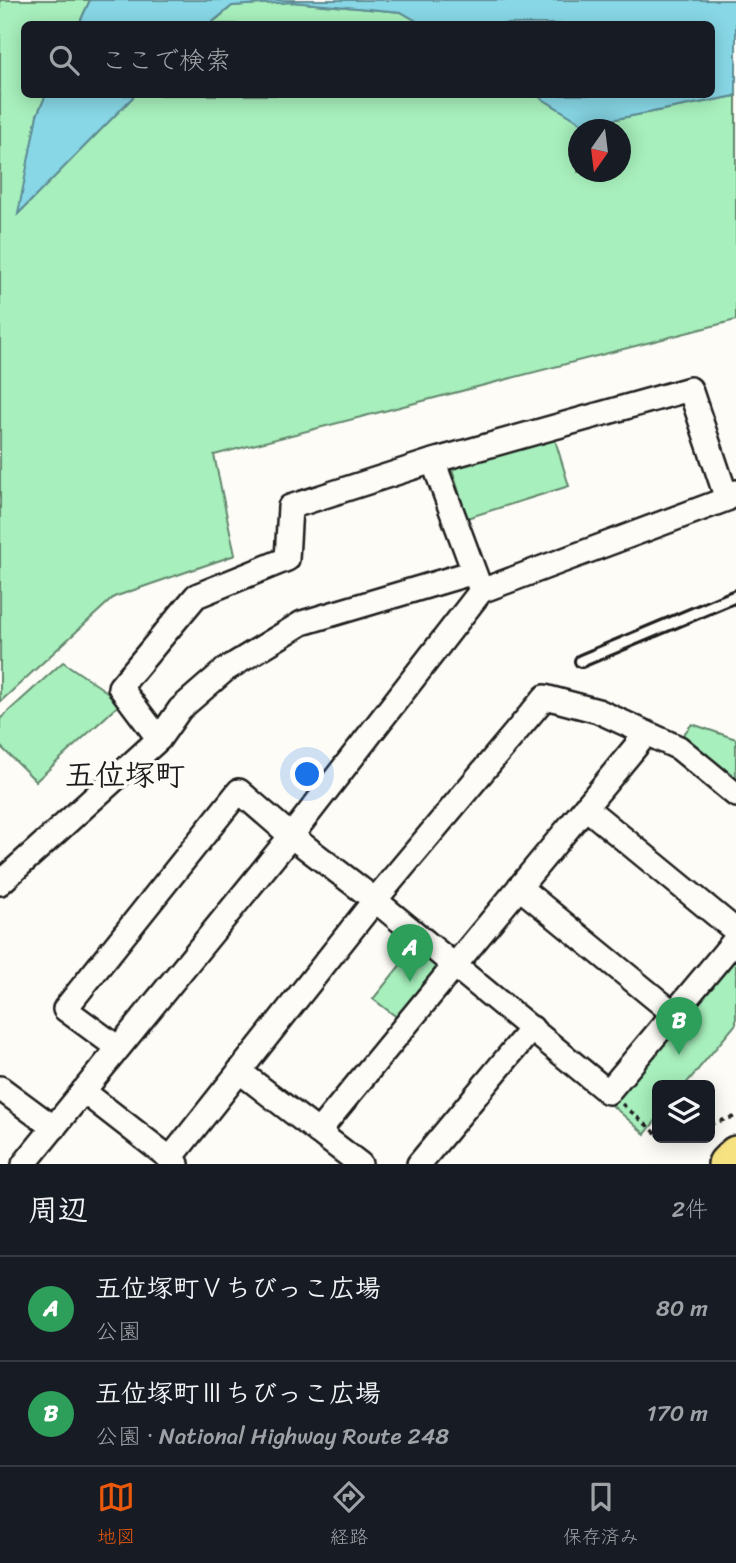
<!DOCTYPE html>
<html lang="ja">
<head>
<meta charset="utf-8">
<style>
	:root { --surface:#171b24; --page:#242831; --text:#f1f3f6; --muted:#9ea1a6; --line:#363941; --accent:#ea580c }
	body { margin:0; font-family:Sriracha,"Klee One",sans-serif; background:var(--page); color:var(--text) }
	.controls { position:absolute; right:21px; bottom:21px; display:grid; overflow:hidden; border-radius:10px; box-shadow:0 4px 18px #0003 }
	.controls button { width:63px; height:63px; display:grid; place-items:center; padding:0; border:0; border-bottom:2px solid var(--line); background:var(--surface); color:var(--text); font:35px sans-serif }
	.compass { position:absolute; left:568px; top:119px; width:63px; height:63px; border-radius:50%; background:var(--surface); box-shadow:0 4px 18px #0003; rotate:194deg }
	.you { position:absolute; left:308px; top:775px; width:24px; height:24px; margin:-18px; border:5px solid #fff; border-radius:50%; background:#1a73e8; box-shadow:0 0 0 10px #1a73e833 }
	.badge { display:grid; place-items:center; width:46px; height:46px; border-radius:50%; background:var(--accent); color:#fff; font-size:23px; font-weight:700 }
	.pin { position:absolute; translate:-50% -58px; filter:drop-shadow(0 2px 4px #0008) }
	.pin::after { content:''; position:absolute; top:37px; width:24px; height:21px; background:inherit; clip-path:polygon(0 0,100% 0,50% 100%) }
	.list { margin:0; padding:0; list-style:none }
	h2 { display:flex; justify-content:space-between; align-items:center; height:91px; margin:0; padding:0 28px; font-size:30px }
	h2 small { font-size:23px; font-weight:400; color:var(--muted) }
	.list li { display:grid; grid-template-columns:46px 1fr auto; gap:21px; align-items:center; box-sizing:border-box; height:105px; padding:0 28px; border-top:2px solid var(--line) }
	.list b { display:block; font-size:26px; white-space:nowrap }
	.list p { margin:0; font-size:23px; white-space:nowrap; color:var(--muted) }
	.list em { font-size:23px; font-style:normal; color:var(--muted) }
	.icon { flex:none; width:38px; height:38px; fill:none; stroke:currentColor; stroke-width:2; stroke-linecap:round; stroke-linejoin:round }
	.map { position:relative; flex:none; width:736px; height:1164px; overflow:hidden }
	.search { position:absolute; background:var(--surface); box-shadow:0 4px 18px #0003; left:21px; right:21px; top:21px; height:77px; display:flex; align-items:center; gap:18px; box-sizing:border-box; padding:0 24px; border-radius:10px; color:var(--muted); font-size:26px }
	.sheet { height:301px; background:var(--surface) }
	nav { display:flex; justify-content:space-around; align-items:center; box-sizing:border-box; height:98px; border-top:2px solid var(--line); background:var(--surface); font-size:19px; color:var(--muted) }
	nav a { display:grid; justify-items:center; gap:4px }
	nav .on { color:var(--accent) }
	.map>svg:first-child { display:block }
</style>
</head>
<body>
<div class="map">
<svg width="736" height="1164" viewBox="0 0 736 1164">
	<rect width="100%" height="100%" fill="#fdfcf7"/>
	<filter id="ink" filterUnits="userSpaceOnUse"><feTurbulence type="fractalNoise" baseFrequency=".0143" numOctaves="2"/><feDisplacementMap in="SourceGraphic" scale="14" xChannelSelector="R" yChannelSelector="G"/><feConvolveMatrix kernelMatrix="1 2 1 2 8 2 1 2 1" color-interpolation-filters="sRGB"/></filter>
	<g filter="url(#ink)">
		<path fill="#a7efbc" stroke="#62866c" stroke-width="2" fill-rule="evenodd" d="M0,0H90L79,24H24V94L46,95L37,115L19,213L135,95H536L585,125L735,96L736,94V320L214,455L235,555L114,597L0,702ZM578,130H620V172H578Z
			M292,2L401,12L422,24H211L232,6Z
			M553,433L569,486L467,518L450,463Z
			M63,662L122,702L36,781L0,746V719Z
			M692,724L736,739V786L679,740Z
			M418,943L446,966L402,1021L373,999Z
			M736,946V1024L685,1085H657V1119L645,1134L608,1102Z"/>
		<path fill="#88d7e6" stroke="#5d8c95" stroke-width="2" d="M90,0H736V94L735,96L585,125L536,95L712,94V24H422L401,12L292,2L232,6L210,24H79Z
			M46,95H135L18,214L37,115Z"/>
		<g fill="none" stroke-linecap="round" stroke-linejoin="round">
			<defs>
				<path id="service" d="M581,661L736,596"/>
				<path id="minor" d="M433,461L479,585
					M159,739L120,687L196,596L287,559L290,507L433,461L690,389L727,499
					M585,807L736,931
					M0,883L159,739L180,709L225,670L302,623L474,572
					M519,887L673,1013
					M118,1048L65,1009L239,791L291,836L375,900L608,1092L736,939
					M239,1071L360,1164
					M0,1088L54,1128
					M83,1091L177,1164
					M318,1132L455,965L647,733
					M170,1159L375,900L545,697L598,711L679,748L736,795
					M24,1164L291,836L481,591L727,499L736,492
					M419,1164L532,1028"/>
				<path id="trunk" d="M727,1164L736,1155"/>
			</defs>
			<use href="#service" stroke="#1c1c1c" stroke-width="16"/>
			<use href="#minor" stroke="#1c1c1c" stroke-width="28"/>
			<use href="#trunk" stroke="#1c1c1c" stroke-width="42"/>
			<path stroke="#1c1c1c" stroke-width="3.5" stroke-dasharray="5 5" stroke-linecap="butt" d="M622,1104L657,1134
				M710,1124L734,1117L736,1115
				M661,1138H663"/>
			<use href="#service" stroke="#fdfcf7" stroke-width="10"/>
			<use href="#minor" stroke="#fdfcf7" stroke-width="23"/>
			<use href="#trunk" stroke="#f7e281" stroke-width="37"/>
		</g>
	</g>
	<g text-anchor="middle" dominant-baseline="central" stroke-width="7" stroke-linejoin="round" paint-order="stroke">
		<g font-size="30" font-weight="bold" fill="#1c1c1c" stroke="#fdfcf7">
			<text x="125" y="775">五位塚町</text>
		</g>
	</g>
</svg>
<div class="controls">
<button><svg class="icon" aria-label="layers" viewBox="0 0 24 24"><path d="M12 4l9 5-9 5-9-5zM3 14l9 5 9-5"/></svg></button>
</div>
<svg class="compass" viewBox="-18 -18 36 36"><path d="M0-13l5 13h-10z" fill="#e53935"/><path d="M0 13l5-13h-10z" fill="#9ea1a6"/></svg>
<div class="you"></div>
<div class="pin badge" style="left:410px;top:982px;background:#2e9e5b">A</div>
<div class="pin badge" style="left:679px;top:1055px;background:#2e9e5b">B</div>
<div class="search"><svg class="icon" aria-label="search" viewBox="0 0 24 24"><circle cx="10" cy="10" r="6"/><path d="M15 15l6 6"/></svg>ここで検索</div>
</div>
<section class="sheet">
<h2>周辺<small>2件</small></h2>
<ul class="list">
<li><span class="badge" style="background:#2e9e5b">A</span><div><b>五位塚町Ⅴちびっこ広場</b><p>公園</p></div><em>80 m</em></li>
<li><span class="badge" style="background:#2e9e5b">B</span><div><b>五位塚町Ⅲちびっこ広場</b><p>公園 · National Highway Route 248</p></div><em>170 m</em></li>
</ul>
</section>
<nav>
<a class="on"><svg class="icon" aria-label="map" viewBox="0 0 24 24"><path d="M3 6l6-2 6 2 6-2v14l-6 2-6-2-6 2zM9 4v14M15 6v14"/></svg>地図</a>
<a><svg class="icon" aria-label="directions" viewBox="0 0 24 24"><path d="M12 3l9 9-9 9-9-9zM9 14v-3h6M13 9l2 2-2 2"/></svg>経路</a>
<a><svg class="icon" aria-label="saved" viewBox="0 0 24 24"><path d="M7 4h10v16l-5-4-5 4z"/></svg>保存済み</a>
</nav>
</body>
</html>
